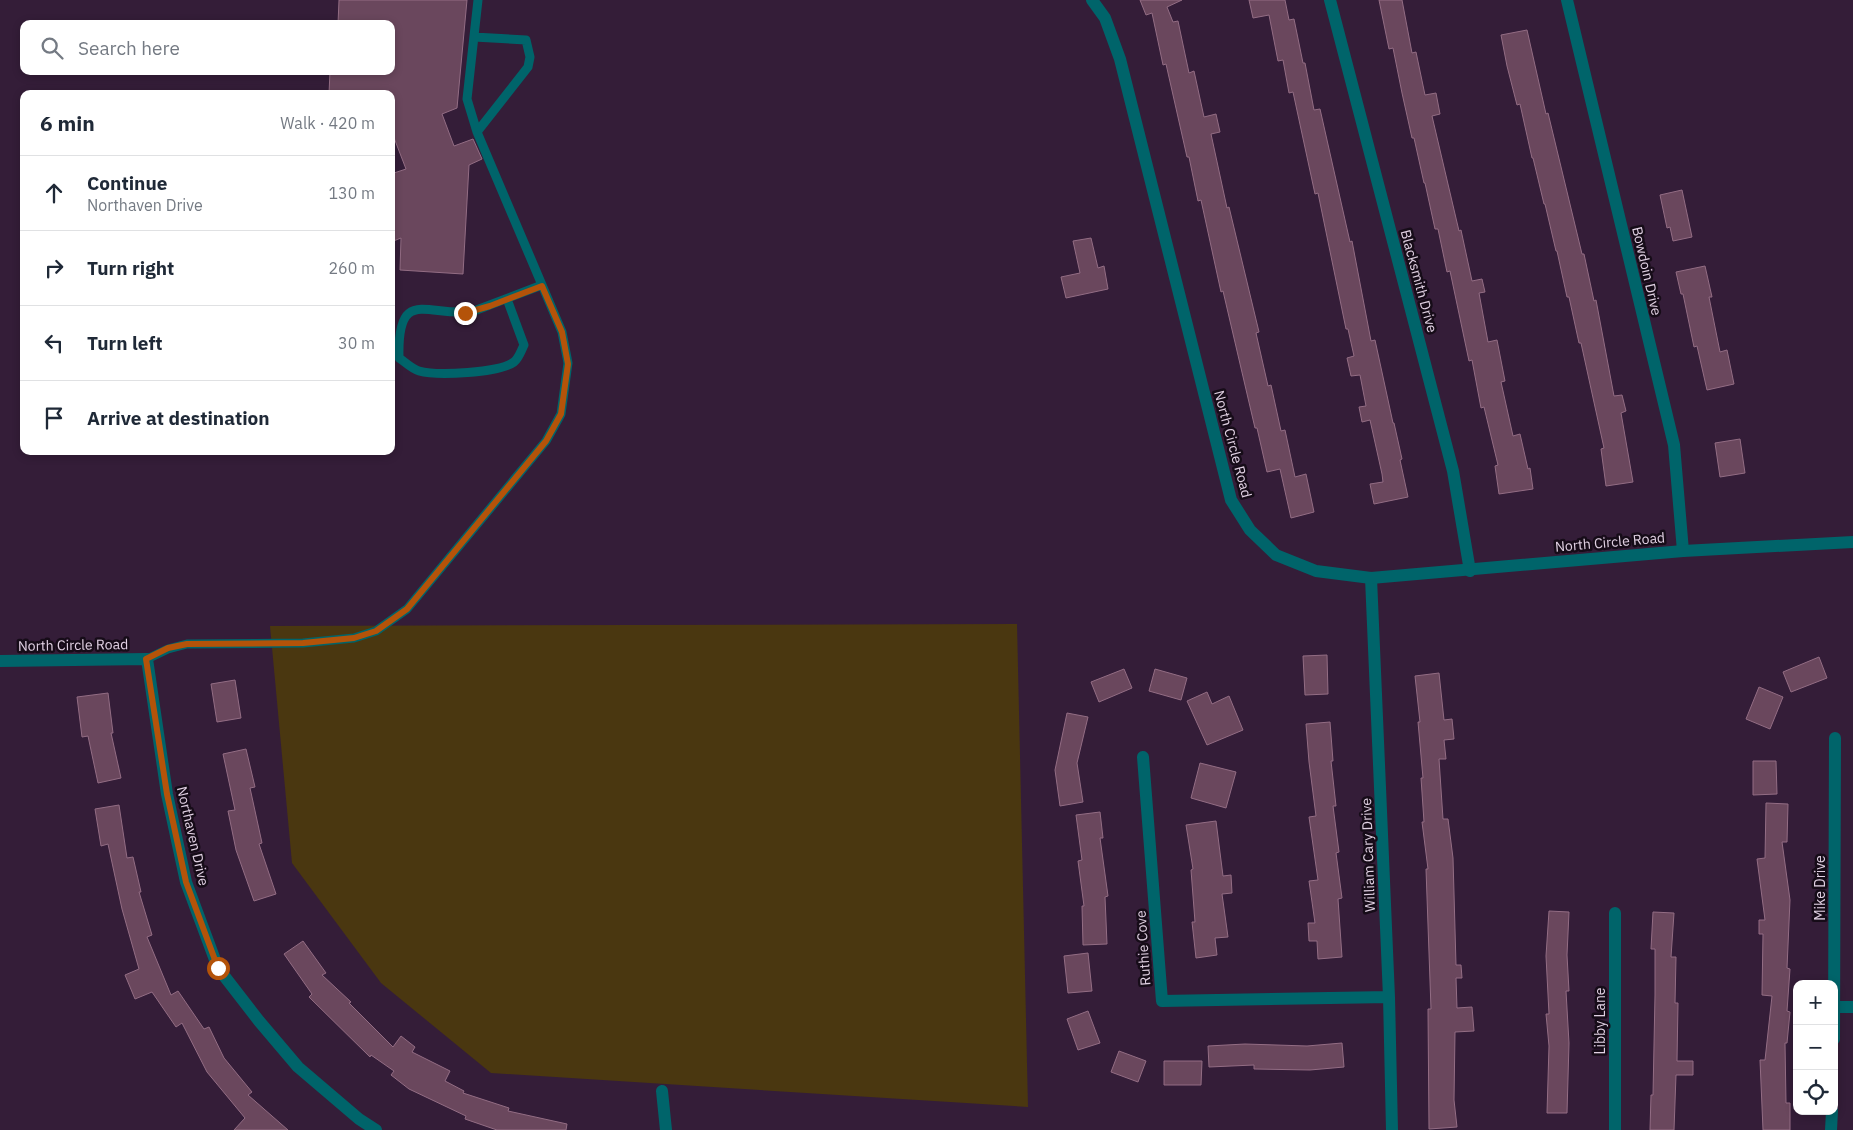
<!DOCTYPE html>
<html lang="en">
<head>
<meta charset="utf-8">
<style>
	:root { --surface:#fff; --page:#f6f6f7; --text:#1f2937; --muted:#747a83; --line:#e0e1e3 }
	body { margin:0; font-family:"IBM Plex Sans",sans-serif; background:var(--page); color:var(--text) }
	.controls { position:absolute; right:15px; bottom:15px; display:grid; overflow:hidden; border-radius:10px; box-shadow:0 2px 8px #0003 }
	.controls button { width:45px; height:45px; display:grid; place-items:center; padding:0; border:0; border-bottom:1px solid var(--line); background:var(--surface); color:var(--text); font:25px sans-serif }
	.stop { position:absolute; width:15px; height:15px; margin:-11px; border:4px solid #b45309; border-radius:50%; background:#fff }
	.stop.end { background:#b45309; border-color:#fff; box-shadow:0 1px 5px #0008 }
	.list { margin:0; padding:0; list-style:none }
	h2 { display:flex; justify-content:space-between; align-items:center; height:65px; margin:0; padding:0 20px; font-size:21px }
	h2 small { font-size:16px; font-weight:400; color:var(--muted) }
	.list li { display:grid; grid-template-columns:32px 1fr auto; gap:15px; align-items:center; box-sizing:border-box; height:75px; padding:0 20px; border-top:1px solid var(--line) }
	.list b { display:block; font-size:19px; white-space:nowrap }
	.list p { margin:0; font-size:16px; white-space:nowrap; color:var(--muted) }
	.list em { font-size:16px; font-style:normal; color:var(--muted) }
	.icon { flex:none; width:28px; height:28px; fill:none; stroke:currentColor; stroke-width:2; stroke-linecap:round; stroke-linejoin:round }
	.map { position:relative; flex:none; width:1853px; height:1130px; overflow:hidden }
	.search { position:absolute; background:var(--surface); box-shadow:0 2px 8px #0003; left:20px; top:20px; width:375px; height:55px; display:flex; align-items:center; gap:12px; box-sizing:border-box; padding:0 18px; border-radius:10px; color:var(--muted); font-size:19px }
	.panel { position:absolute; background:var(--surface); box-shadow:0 2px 8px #0003; left:20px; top:90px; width:375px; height:365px; border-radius:10px }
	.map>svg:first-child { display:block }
</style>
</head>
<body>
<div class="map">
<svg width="1853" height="1130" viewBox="0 0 1853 1130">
	<rect width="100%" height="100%" fill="#341d38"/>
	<path fill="#4a3710" d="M1017,624L1028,1107L491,1073L381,983L292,863L270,626Z"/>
	<path fill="#6a475d" stroke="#936d84" d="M339,0H467L457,108L442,114L454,146L473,139L482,159L469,165L463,274L400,270L401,238L391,242V174L406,169L391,130V94H329L330,71H391V24H338Z
		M1140,0H1182L1167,7L1173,22L1178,21L1189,73L1194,71L1204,117L1216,114L1220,132L1211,134L1227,208L1229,207L1259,332L1256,333L1268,386L1271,385L1281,431L1285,430L1295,477L1306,474L1314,512L1291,518L1280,469L1267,472L1257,428H1255L1223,291L1221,292L1201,200L1198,201L1189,157H1187L1166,64L1163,65L1152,13L1146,15Z
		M1249,0H1285L1289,20L1294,19L1303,63H1305L1314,110L1320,109L1350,242L1352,241L1371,341L1375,340L1393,423H1394L1402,459L1400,460L1408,497L1374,504L1370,484L1383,482L1382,474L1370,420L1362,422L1359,407L1366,406L1360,375L1351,376L1347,358L1354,356L1348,329H1346L1318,193L1315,194L1293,92L1289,93L1283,60L1278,61L1269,15L1253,18Z
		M1379,0H1402L1412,53L1416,52L1425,95L1436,93L1440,114L1432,116L1459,231L1461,230L1472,281L1482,279L1485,292L1479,293L1488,342L1497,340L1505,381L1501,382L1513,436L1520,434L1528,469L1530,468L1533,489L1499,494L1495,466L1498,465L1484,407L1481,408L1472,360L1469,361L1450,271L1447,272L1438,229H1435L1425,183H1424L1414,138H1412L1402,93L1393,48L1389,49Z
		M1527,30L1546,114L1548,113L1582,254H1584L1594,301L1596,300L1614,396L1622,395L1626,411L1621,413L1633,482L1606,486L1601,449L1604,448L1581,343H1579L1569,297H1567L1557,251H1556L1545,204H1544L1533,158H1532L1520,104L1517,105L1507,66L1501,35Z
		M1682,190L1692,237L1673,241L1670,227L1667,228L1660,195Z
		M1091,238L1098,268L1104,266L1108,289L1066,298L1061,277L1080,273L1073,241Z
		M1705,266L1712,297H1709L1720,352L1727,350L1734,384L1707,390L1697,346L1694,347L1683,294H1681L1676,272Z
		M1740,439L1745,473L1720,477L1715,443Z
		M1327,655L1328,694L1305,695L1303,656Z
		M1819,657L1827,678L1791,692L1783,672Z
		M1124,669L1132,688L1099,702L1091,682Z
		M1155,669L1187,678L1181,700L1149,691Z
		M1439,673L1444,720L1452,719L1454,739L1444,740L1446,759H1439L1443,819H1448L1453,858L1456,965H1461L1462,978H1456L1457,1008L1472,1007L1474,1031L1455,1032L1454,1100L1457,1127L1429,1129L1428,1009H1431L1426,869H1428L1422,822H1424L1421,778H1423L1418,722H1420L1415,676Z
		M235,680L241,718L217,722L211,684Z
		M1759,687L1783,697L1770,729L1746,719Z
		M1207,692L1212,704L1229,696L1243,730L1207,745L1187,701Z
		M108,693L113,733H111L121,778L98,783L88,736L82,737L77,697Z
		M1067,713L1088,717L1077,763L1083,802L1060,806L1055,770Z
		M1330,722L1333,761H1331L1336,806H1333L1339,852L1336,853L1342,898L1338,899L1342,957L1318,959L1317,941H1309L1308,923H1315L1309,881L1318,880L1309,817L1316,816L1309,762L1306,724Z
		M246,749L255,787L250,788L262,843L259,844L276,894L254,901L236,850L228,811L235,810L223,754Z
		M1753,761H1776L1777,794L1753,795Z
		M1200,763L1236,772L1226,808L1191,798Z
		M1766,803L1788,804L1787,842H1782L1790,900L1787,968L1790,969L1787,1011L1790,1012L1787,1043H1785L1786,1103H1790V1130H1763L1760,1060H1765L1772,996L1762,995L1763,934H1759V920H1765L1757,859L1765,858Z
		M119,805L127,858L133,857L141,892H139L152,935L147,937L171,995L178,991L204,1029L209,1027L224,1058L252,1092L248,1095L288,1130H234L245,1118L207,1072L182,1023L176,1027L152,992L135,999L125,975L139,969L122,909L108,844L101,846L95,809Z
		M1100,812L1103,838H1100L1108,896L1105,897L1107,944L1083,945L1082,906H1084L1078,861L1082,860L1076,815Z
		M1216,821L1223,876L1231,875L1232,893L1222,894L1228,937L1215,938L1217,955L1196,958L1192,922H1195L1191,870L1193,869L1186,825Z
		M1549,911L1569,912L1567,955L1569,991H1566L1569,1043L1567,1113H1547L1549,1046L1546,1014H1549L1546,956Z
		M1653,912L1674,913L1671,957H1676L1675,1003H1678L1677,1061H1693V1075H1676L1674,1130H1650L1651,1095H1653L1655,995V949H1651Z
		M303,941L326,973L322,975L351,1002L349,1003L393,1047L401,1036L415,1047L412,1052L450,1071L445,1081L464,1091L463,1093L509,1108L508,1111L567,1124L566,1130H497L465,1119L466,1116L409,1089L391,1075L394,1071L371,1055L370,1057L309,997L312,994L284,954Z
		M1088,953L1092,991L1068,993L1064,956Z
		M1088,1011L1100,1043L1078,1050L1067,1019Z
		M1342,1043L1344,1067L1310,1070L1254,1069V1065L1209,1067L1208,1046L1245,1044L1307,1046Z
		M1119,1051L1146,1061L1138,1082L1111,1072Z
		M1164,1061H1202L1201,1085H1164Z"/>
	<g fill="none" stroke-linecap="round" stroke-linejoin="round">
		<path stroke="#00646a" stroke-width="9" d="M474,37L526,40L530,57L528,67L477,132
			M507,299L524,345C521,351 519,358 514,362C499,373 437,376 419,371C412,369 405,362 399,358C397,283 430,319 474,311L542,285
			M147,659L168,649L187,644L303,643L354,638L376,631L407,609L546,441L561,414L568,363L562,332L477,132L467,99L478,0"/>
		<path stroke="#00646a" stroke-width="12" d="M1330,0L1453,471L1470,571
			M1567,0L1674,445L1683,551
			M1371,578L1389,997L1392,1130
			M0,661L147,659L167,794L186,882L218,968L259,1021L298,1067L359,1119L376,1130
			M1143,757L1162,1001L1389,997
			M1835,1007H1853
			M1834,1039L1835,738
			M662,1091L666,1130
			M1615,1130V913
			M1831,1130L1832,1111"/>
		<path stroke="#00646a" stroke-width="12" d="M1092,0L1105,18L1120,59L1231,500L1250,530L1276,555L1316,571L1371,578L1683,551L1853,542"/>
	</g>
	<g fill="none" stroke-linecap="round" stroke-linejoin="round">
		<path stroke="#b45309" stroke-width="6" d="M218,968L186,882L167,794L146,659L168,648L187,644L303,643L354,638L376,631L407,609L546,441L561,414L568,364L562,332L542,286L490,306L465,313"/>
	</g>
	<g text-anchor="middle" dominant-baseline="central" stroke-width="5" stroke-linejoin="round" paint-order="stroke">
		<g font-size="14" fill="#e1d1e3" stroke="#160c18">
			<text transform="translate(1647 271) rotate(77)">Bowdoin Drive</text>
			<text transform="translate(1419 281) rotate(75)">Blacksmith Drive</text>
			<text transform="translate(1233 444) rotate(75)">North Circle Road</text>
			<text transform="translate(1610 542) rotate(-5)">North Circle Road</text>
			<text transform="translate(73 645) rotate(-1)">North Circle Road</text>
			<text transform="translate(193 836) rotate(77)">Northaven Drive</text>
			<text transform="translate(1368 855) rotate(-92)">William Cary Drive</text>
			<text transform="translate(1820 888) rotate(-90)">Mike Drive</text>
			<text transform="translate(1143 948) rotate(-94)">Ruthie Cove</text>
			<text transform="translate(1600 1021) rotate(-90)">Libby Lane</text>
		</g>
	</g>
</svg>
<div class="controls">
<button>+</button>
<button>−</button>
<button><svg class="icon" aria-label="locate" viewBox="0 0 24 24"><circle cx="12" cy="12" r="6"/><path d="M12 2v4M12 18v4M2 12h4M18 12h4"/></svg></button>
</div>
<div class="stop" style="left:218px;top:968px"></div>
<div class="stop end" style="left:465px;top:313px"></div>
<div class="search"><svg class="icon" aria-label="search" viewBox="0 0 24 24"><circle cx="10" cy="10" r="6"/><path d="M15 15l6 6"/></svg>Search here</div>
<section class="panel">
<h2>6 min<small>Walk · 420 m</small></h2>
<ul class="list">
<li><svg class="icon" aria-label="ahead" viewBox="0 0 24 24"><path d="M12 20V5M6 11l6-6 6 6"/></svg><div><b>Continue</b><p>Northaven Drive</p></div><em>130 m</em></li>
<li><svg class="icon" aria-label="right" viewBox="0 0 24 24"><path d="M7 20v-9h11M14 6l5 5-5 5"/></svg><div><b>Turn right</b></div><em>260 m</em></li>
<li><svg class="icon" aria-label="left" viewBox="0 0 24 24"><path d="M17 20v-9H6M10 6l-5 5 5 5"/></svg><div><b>Turn left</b></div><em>30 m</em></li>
<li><svg class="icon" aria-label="arrive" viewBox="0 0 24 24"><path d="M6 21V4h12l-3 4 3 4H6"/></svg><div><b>Arrive at destination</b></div></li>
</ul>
</section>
</div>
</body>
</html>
